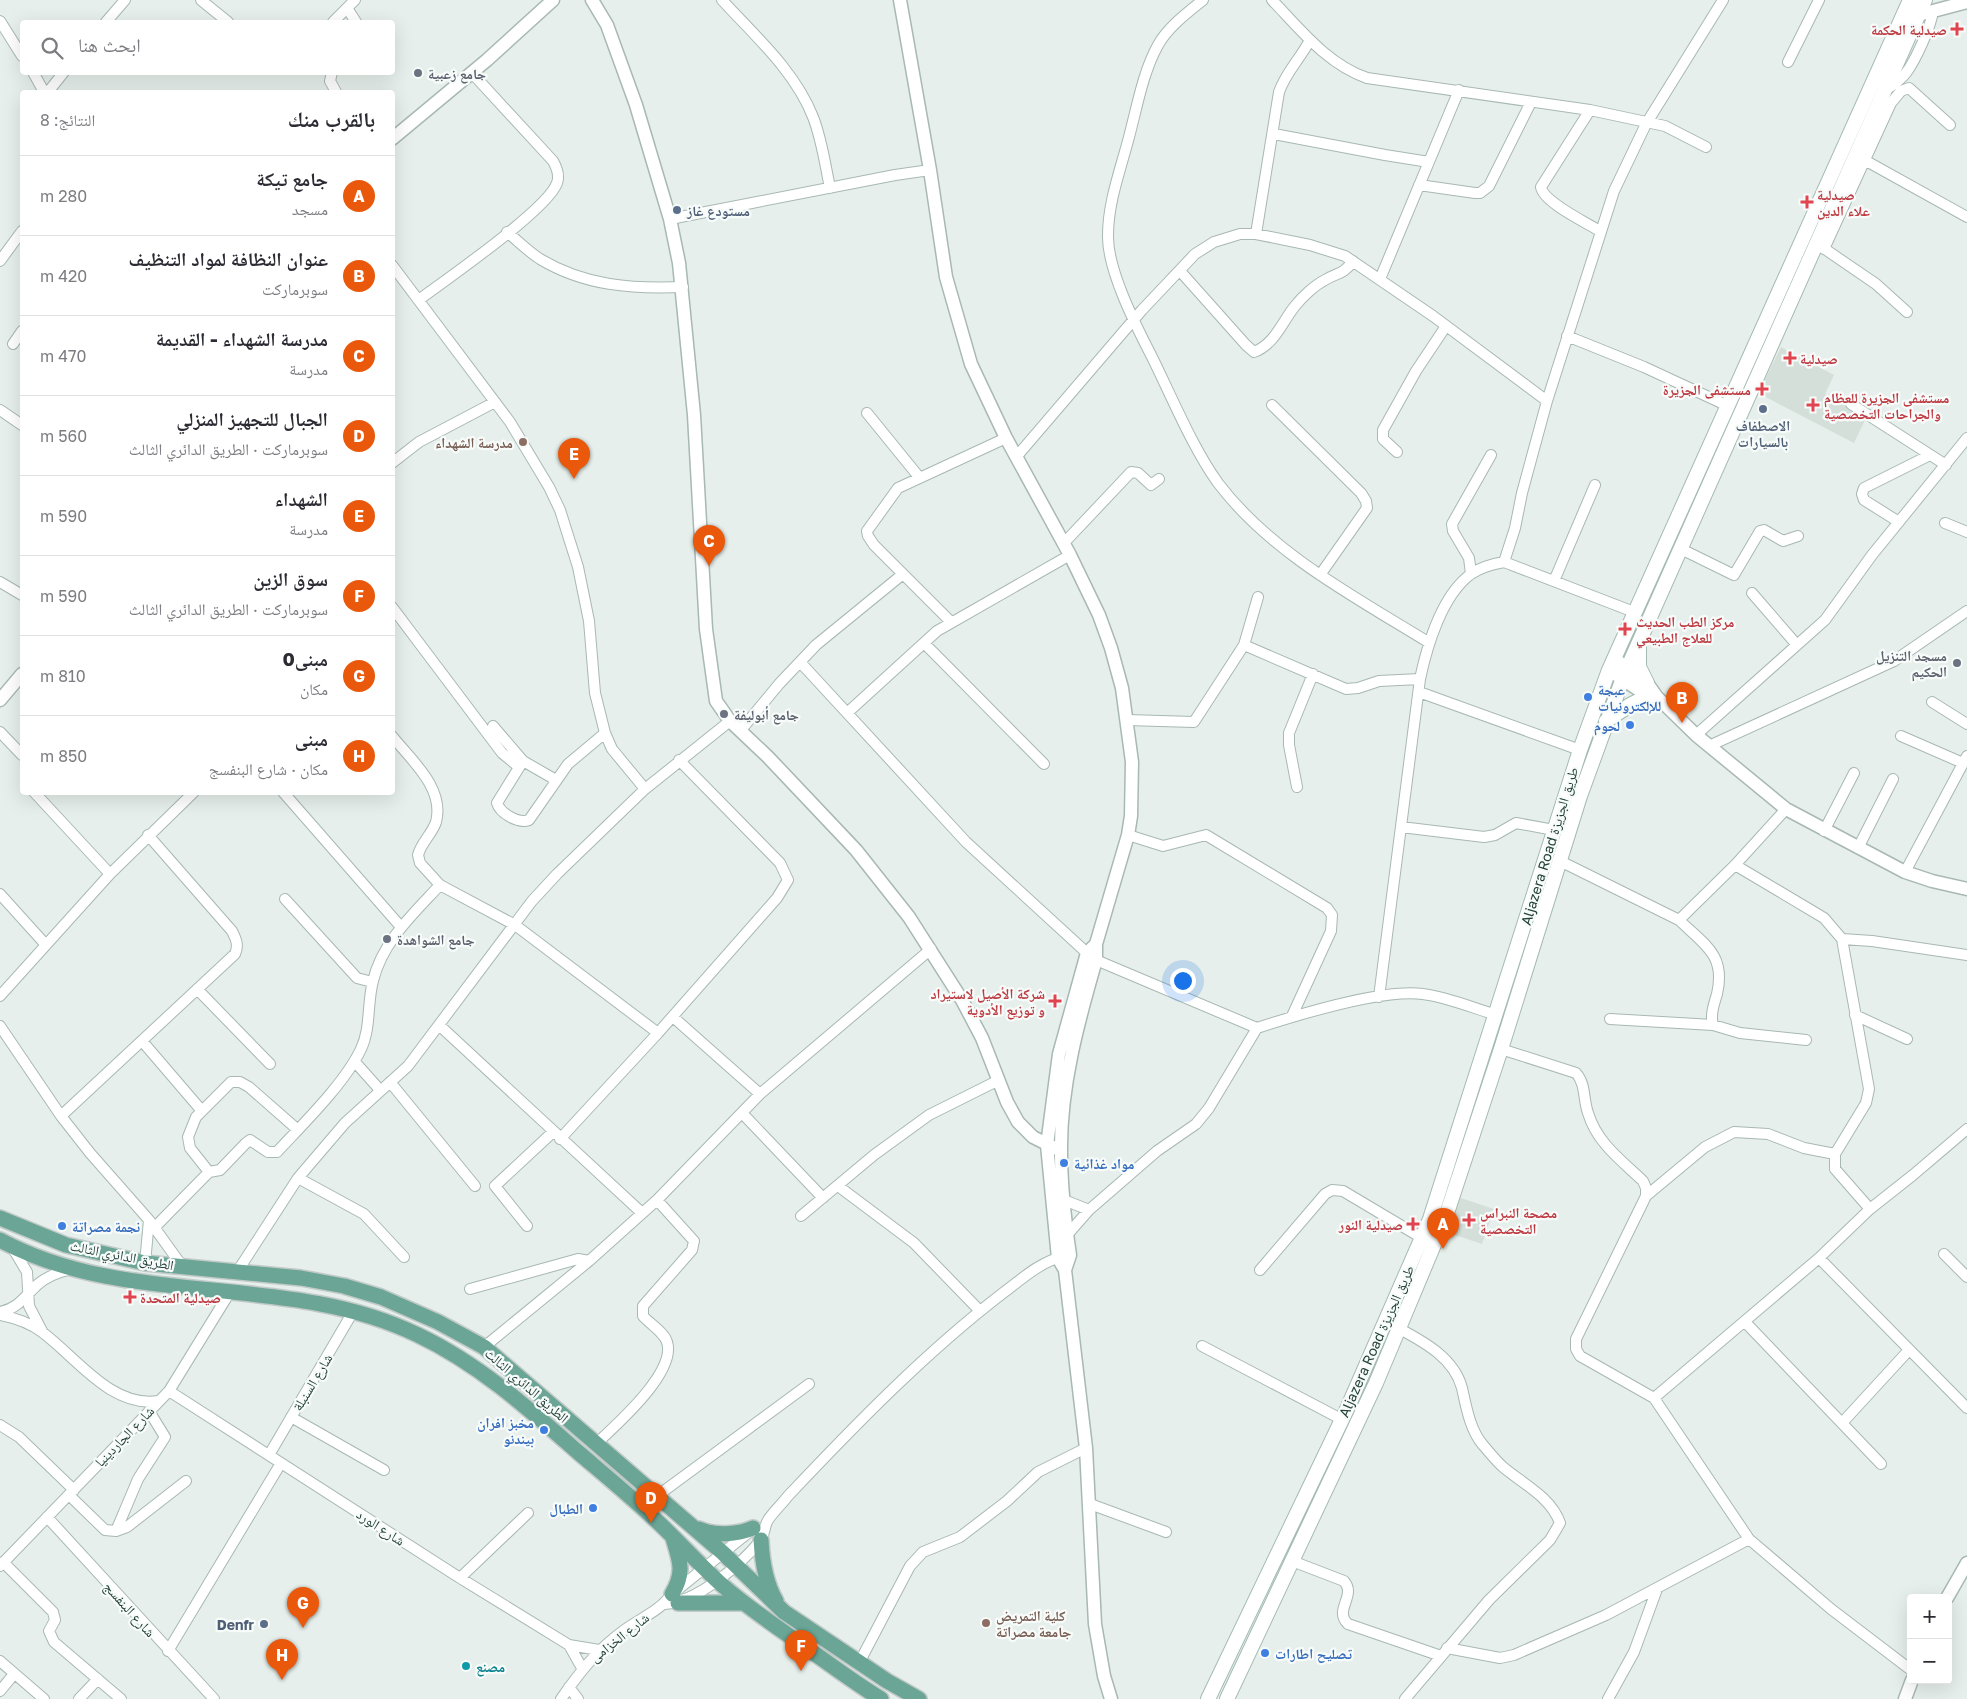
<!DOCTYPE html>
<html lang="ar">
<head>
<meta charset="utf-8">
<style>
	:root { --surface:#fff; --page:#f2f2f3; --text:#2b2b33; --muted:#7c7c81; --line:#e1e1e2; --accent:#ea580c }
	body { margin:0; font-family:"Golos Text","Noto Naskh Arabic",sans-serif; background:var(--page); color:var(--text); direction:rtl }
	.controls { position:absolute; right:15px; bottom:15px; display:grid; overflow:hidden; border-radius:5px; box-shadow:0 5px 20px #0002 }
	.controls button { width:45px; height:45px; display:grid; place-items:center; padding:0; border:0; border-bottom:1px solid var(--line); background:var(--surface); color:var(--text); font:25px sans-serif }
	.you { position:absolute; left:1182px; top:980px; width:18px; height:18px; margin:-12px; border:4px solid #fff; border-radius:50%; background:#1a73e8; box-shadow:0 0 0 8px #1a73e833 }
	.badge { display:grid; place-items:center; width:32px; height:32px; border-radius:50%; background:var(--accent); color:#fff; font-size:16px; font-weight:700 }
	.pin { position:absolute; translate:-50% -41px; filter:drop-shadow(0 1px 2px #0008) }
	.pin::after { content:''; position:absolute; top:26px; width:18px; height:15px; background:inherit; clip-path:polygon(0 0,100% 0,50% 100%) }
	.list { margin:0; padding:0; list-style:none }
	h2 { display:flex; justify-content:space-between; align-items:center; height:65px; margin:0; padding:0 20px; font-size:21px }
	h2 small { font-size:16px; font-weight:400; color:var(--muted) }
	.list li { display:grid; grid-template-columns:32px 1fr auto; gap:15px; align-items:center; box-sizing:border-box; height:80px; padding:0 20px; border-top:1px solid var(--line) }
	.list b { display:block; font-size:19px; white-space:nowrap }
	.list p { margin:0; font-size:16px; white-space:nowrap; color:var(--muted) }
	.list em { font-size:16px; font-style:normal; color:var(--muted) }
	.icon { flex:none; width:28px; height:28px; fill:none; stroke:currentColor; stroke-width:2; stroke-linecap:round; stroke-linejoin:round }
	.map { position:relative; flex:none; width:1967px; height:1699px; overflow:hidden; direction:ltr }
	.search { position:absolute; background:var(--surface); box-shadow:0 5px 20px #0002; left:20px; top:20px; width:375px; height:55px; display:flex; align-items:center; gap:12px; box-sizing:border-box; padding:0 18px; border-radius:5px; color:var(--muted); font-size:19px }
	.panel { position:absolute; background:var(--surface); box-shadow:0 5px 20px #0002; left:20px; top:90px; width:375px; height:705px; border-radius:5px; direction:rtl }
	.map>svg:first-child { display:block }
</style>
</head>
<body>
<div class="map">
<svg width="1967" height="1699" viewBox="0 0 1967 1699">
	<rect width="100%" height="100%" fill="#e6efeb"/>
	<path fill="#d4dfda" d="M1781,347L1834,375L1825,394L1867,416L1854,443L1758,393Z
		M1455,1196L1494,1209L1482,1244L1443,1231Z"/>
	<g fill="none" stroke-linecap="round" stroke-linejoin="round">
		<defs>
			<path id="minor" d="M201,0L228,22
				M722,0C755,36 795,71 813,117C822,140 825,164 830,188
				M1203,0C1187,13 1168,27 1158,45C1143,72 1137,107 1129,137C1121,168 1108,202 1108,235C1107,269 1135,324 1151,355C1171,395 1192,447 1218,483C1271,553 1355,597 1428,642
				M1272,0C1301,30 1327,64 1367,78L1590,110L1665,126L1706,147
				M347,8L356,22
				M0,21L22,56
				M106,22L125,0
				M333,22L355,0
				M1788,62L1819,0
				M33,72L44,92
				M332,72L330,81L336,92
				M1884,91C1892,86 1900,81 1906,73C1915,61 1931,27 1933,11
				M48,92L64,72
				M1590,110L1541,187C1543,202 1587,223 1600,231
				M1274,134L1385,155L1429,162
				M1859,157L1967,217
				M1419,185L1475,193H1480L1489,186L1531,102
				M670,219L895,175L930,170
				M507,232C518,241 529,252 540,259C585,286 632,289 683,287
				M1256,234L1279,92C1286,72 1300,59 1310,40
				M1819,245L1876,284L1907,312
				M1824,249L1891,103L1901,91L1909,88L1950,125
				M0,261L22,231
				M392,265L510,422L549,487L560,510L578,567L589,621L595,693L605,733L612,749L645,789
				M1180,271L1246,345L1254,352C1275,344 1282,322 1295,306C1302,297 1315,285 1325,280C1338,272 1343,275 1353,261
				M1380,279L1459,90
				M420,299C447,279 548,209 557,183C560,175 557,168 553,161L472,73
				M1567,336L1644,367L1726,405
				M13,344L22,331
				M1851,404L1946,465
				M1272,405L1361,493L1366,501L1367,508L1320,575
				M0,410L22,425
				M867,413L919,477
				M1397,452L1383,439V430L1416,371L1446,326
				M1017,456L1142,310L1195,254L1214,242L1240,234H1256L1310,245L1345,256L1433,316L1547,401
				M392,463L419,442L495,402
				M1899,522L1864,500L1862,494L1864,488L1930,455
				M1945,523L1967,532
				M1063,544L1131,472L1138,473L1151,485L1159,479
				M1681,549L1734,575L1760,531L1764,530L1783,541L1798,536
				M1504,562L1515,528L1522,493L1547,401L1614,191L1646,124L1723,0
				M1471,574L1469,558L1453,531L1452,524L1491,455
				M1554,581L1595,485
				M0,582L22,595
				M1752,593L1797,645
				M392,607L502,753L519,767
				M951,622L874,545L868,536L867,531L898,488L1006,438
				M924,643L1044,764
				M1244,645L1258,597
				M800,662L966,842L1087,953L1096,960L1257,1028
				M1419,692L1580,750
				M1932,702L1967,724
				M847,713L937,631L1070,555
				M1127,720L1194,722L1244,645L1346,689L1358,688L1379,681L1420,679
				M493,726L523,761L556,780
				M741,730L779,684L816,645L903,574
				M0,732L22,755
				M1696,735L1825,620L1872,555L1967,438
				M392,736C411,760 445,788 436,822C432,834 421,843 418,855L420,863L440,885L515,925L658,1033
				M1901,736L1963,763
				M1709,746L1894,661L1967,611
				M523,761L497,803C500,813 518,824 529,820L568,764L605,733
				M1297,787L1289,745V733L1313,674
				M34,792L110,874
				M283,792L401,927
				M1401,827L1484,837L1495,835L1516,823L1554,830
				M1824,831L1854,773
				M1128,835L1163,846L1206,835L1327,908L1332,915L1331,931L1292,1016
				M1858,848L1893,779
				M1560,861L1679,920L1735,865L1786,809
				M1735,865L1824,918L1842,939L1869,1089L1866,1103L1835,1154V1169L1870,1209
				M1905,872L1967,756
				M0,894L46,945
				M285,899L357,978L372,982
				M1679,920C1705,945 1726,955 1717,994C1714,1004 1710,1015 1713,1025
				M1842,939L1872,941L1967,955
				M197,989L270,1064
				M0,996L110,874L194,792
				M1379,997L1420,679C1427,646 1442,595 1471,574C1481,567 1492,564 1504,562L1634,612
				M1855,1015L1907,1039
				M673,1017L760,1094
				M1610,1019L1713,1025L1740,1033L1806,1040
				M439,1025L642,1213
				M0,1026L61,1116L90,1153L149,1220L182,1266
				M142,1041L202,1111
				M1501,1049L1576,1073C1586,1084 1583,1099 1588,1113C1597,1143 1621,1160 1643,1181L1646,1188V1196L1576,1339V1349L1580,1356L1654,1398L1749,1539L1831,1609L1911,1670
				M355,1062L380,1090
				M390,1082L475,1186
				M742,1113L823,1198
				M61,1116L235,954C239,945 236,939 232,931L148,835
				M560,1139L658,1033L777,898L788,880L780,863L679,760
				M209,1172L190,1148L188,1137L196,1117L231,1082H240L249,1087L298,1130
				M298,1178L364,1214L404,1257
				M838,1186L914,1243L980,1311
				M1646,1196L1705,1147L1734,1132L1768,1134L1804,1148L1835,1154
				M1064,1200L1089,1210
				M801,1216L874,1155L929,1115L999,1080
				M527,1226L495,1186L553,1132
				M154,1228L209,1172L220,1170L246,1143L250,1140L268,1152H277C303,1124 345,1083 361,1049C371,1028 367,1003 373,981C382,942 414,913 440,885
				M1067,1235L1089,1210L1157,1151L1196,1124L1209,1108L1257,1028C1297,1015 1383,988 1423,994C1447,997 1473,1008 1497,1015
				M12,1247L27,1272L29,1306L42,1331
				M1944,1254L1967,1277
				M1819,1258L1967,1408
				M145,1263L149,1220
				M1260,1270L1325,1194L1332,1190L1343,1191L1422,1238
				M237,1272L298,1178L345,1123L408,1066L532,901L557,874L645,789L730,721
				M470,1289L578,1259L589,1261
				M0,1312C19,1308 24,1297 37,1285C47,1276 59,1272 72,1269
				M0,1315C15,1318 30,1323 42,1332C76,1357 111,1408 158,1401
				M1745,1322L1881,1464
				M1400,1329C1424,1342 1454,1358 1462,1388C1466,1406 1470,1430 1483,1445C1489,1452 1496,1461 1503,1467C1523,1484 1551,1497 1560,1523L1550,1540L1489,1600L1405,1699
				M1202,1346L1341,1419
				M484,1347L589,1261L657,1200L760,1094L931,949
				M169,1391L460,1578L569,1645L599,1650
				M1654,1398L1819,1258L1870,1209L1913,1175L1967,1129
				M291,1417L384,1470
				M1842,1423L1909,1350
				M0,1425L19,1437L74,1490
				M596,1444C616,1425 677,1372 667,1342C664,1332 650,1324 643,1316V1306L692,1250L694,1241L657,1200
				M269,1455L354,1310
				M69,1495L105,1530L116,1531L138,1479L165,1437L149,1411
				M657,1496L809,1384
				M1090,1504L1166,1532
				M47,1517L214,1699
				M116,1531L127,1527L186,1481
				M1292,1561L1344,1581C1357,1596 1333,1610 1348,1624L1441,1656
				M3,1562L53,1612L55,1620L49,1631L54,1642L121,1699
				M0,1566L169,1391L230,1292
				M460,1578L528,1513
				M665,1604C696,1602 740,1566 760,1541C765,1535 764,1526 768,1520C774,1511 782,1504 788,1496C855,1425 926,1352 1003,1293C1023,1278 1040,1262 1064,1256
				M569,1645L582,1668
				M1447,1648L1500,1658L1514,1655L1606,1615L1749,1539
				M168,1651L281,1463
				M0,1661L44,1699
				M859,1663L910,1566L923,1552L960,1537L1007,1501L1038,1472L1086,1448
				M569,1687L578,1699
				M0,1691L14,1674
				M79,1699L98,1679
				M561,1699C579,1673 597,1650 623,1631C639,1619 660,1611 672,1594L749,1532
				M1608,1699L1634,1652L1657,1589"/>
			<path id="tertiary" d="M592,0L607,25L636,105L670,219L679,263L694,415L706,629L716,701L730,721L768,757L856,850L909,917L962,1000L982,1038L1007,1102L1018,1122L1033,1137L1061,1151
				M900,0L930,170L946,277L971,364L1006,438L1070,555L1099,615L1111,648L1122,688L1132,762L1131,816L1128,835L1096,944V960C1078,1022 1060,1088 1061,1152C1061,1186 1065,1221 1070,1255L1065,1270
				M1918,15L1967,2
				M392,139L487,60L553,0
				M1615,659L1647,683L1657,697L1696,735L1786,809L1905,872L1932,881L1967,889
				M1609,670L1648,696L1657,697
				M0,700L22,674
				M1096,944L1087,953L1059,1054L1047,1145L1058,1258L1065,1270L1086,1448L1095,1624L1104,1676L1111,1699
				M1947,1598L1967,1563
				M1905,1699L1912,1680"/>
			<path id="secondary" d="M1639,648V667L1647,683
				M1606,721L1630,705L1648,696
				M1208,1699L1347,1409L1430,1219L1580,750L1609,670L1910,0
				M1227,1699L1376,1383L1446,1216L1501,1049L1580,796L1623,678L1925,0"/>
			<path id="primary" d="M0,1218L66,1245L145,1263L301,1278L344,1286L381,1297L438,1322L484,1347L723,1553L784,1612L887,1681L919,1699
				M0,1240C130,1310 287,1271 418,1335C479,1364 529,1409 579,1453C606,1476 634,1499 660,1524C681,1544 701,1566 722,1585C747,1607 774,1625 801,1644C827,1662 853,1682 881,1699
				M699,1529C715,1536 737,1535 753,1528
				M761,1540C762,1561 765,1582 776,1601
				M672,1594C685,1572 680,1561 673,1538
				M678,1603H743"/>
		</defs>
		<use href="#minor" stroke="#a8b8b2" stroke-width="12"/>
		<use href="#tertiary" stroke="#a8b8b2" stroke-width="15"/>
		<use href="#secondary" stroke="#a4bbb3" stroke-width="16"/>
		<use href="#primary" stroke="#c2cac8" stroke-width="18"/>
		<use href="#minor" stroke="#fff" stroke-width="10"/>
		<use href="#tertiary" stroke="#fff" stroke-width="12"/>
		<use href="#secondary" stroke="#fff" stroke-width="14"/>
		<use href="#primary" stroke="#6aa596" stroke-width="15"/>
	</g>
	<g fill="#e0444e" stroke="#f7fbf9" stroke-width="2">
		<path d="M1954.5 21.5h5v5h5v5h-5v5h-5v-5h-5v-5h5z"/>
		<path d="M1804.5 194.5h5v5h5v5h-5v5h-5v-5h-5v-5h5z"/>
		<path d="M1787.5 350.5h5v5h5v5h-5v5h-5v-5h-5v-5h5z"/>
		<path d="M1759.5 381.5h5v5h5v5h-5v5h-5v-5h-5v-5h5z"/>
		<path d="M1810.5 397.5h5v5h5v5h-5v5h-5v-5h-5v-5h5z"/>
		<path d="M1622.5 621.5h5v5h5v5h-5v5h-5v-5h-5v-5h5z"/>
		<path d="M1052.5 993.5h5v5h5v5h-5v5h-5v-5h-5v-5h5z"/>
		<path d="M1466.5 1212.5h5v5h5v5h-5v5h-5v-5h-5v-5h5z"/>
		<path d="M1410.5 1216.5h5v5h5v5h-5v5h-5v-5h-5v-5h5z"/>
		<path d="M127.5 1289.5h5v5h5v5h-5v5h-5v-5h-5v-5h5z"/>
	</g>
	<g fill="#6b7280" stroke="#f7fbf9" stroke-width="2">
		<circle cx="418" cy="73" r="5"/>
		<circle cx="1957" cy="663" r="5"/>
		<circle cx="724" cy="714" r="5"/>
		<circle cx="387" cy="939" r="5"/>
	</g>
	<g fill="#5c6f8a" stroke="#f7fbf9" stroke-width="2">
		<circle cx="677" cy="210" r="5"/>
		<circle cx="1763" cy="409" r="5"/>
		<circle cx="264" cy="1624" r="5"/>
	</g>
	<g fill="#8d6e63" stroke="#f7fbf9" stroke-width="2">
		<circle cx="523" cy="442" r="5"/>
		<circle cx="986" cy="1623" r="5"/>
	</g>
	<g fill="#3f7fe0" stroke="#f7fbf9" stroke-width="2">
		<circle cx="1588" cy="697" r="5"/>
		<circle cx="1630" cy="725" r="5"/>
		<circle cx="1064" cy="1163" r="5"/>
		<circle cx="62" cy="1226" r="5"/>
		<circle cx="544" cy="1430" r="5"/>
		<circle cx="593" cy="1508" r="5"/>
		<circle cx="1265" cy="1653" r="5"/>
	</g>
	<circle fill="#0f9aa8" stroke="#f7fbf9" stroke-width="2" cx="466" cy="1666" r="5"/>
	<g text-anchor="middle" dominant-baseline="central" stroke-width="4.5" stroke-linejoin="round" paint-order="stroke">
		<g font-size="14" font-weight="bold" fill="#be3a42" stroke="#f7fbf9" text-anchor="start">
			<text x="1947" y="29" text-anchor="end">صيدلية الحكمة</text>
			<text x="1817" y="194">صيدلية<tspan x="1817" dy="16">علاء الدين</tspan></text>
			<text x="1800" y="358">صيدلية</text>
			<text x="1751" y="389" text-anchor="end">مستشفى الجزيرة</text>
			<text x="1824" y="397">مستشفى الجزيرة للعظام<tspan x="1824" dy="16">والجراحات التخصصية</tspan></text>
			<text x="1636" y="621">مركز الطب الحديث<tspan x="1636" dy="16">للعلاج الطبيعي</tspan></text>
			<text x="1045" y="993" text-anchor="end">شركة الأصيل لاستيراد<tspan x="1045" dy="16">و توزيع الأدوية</tspan></text>
			<text x="1480" y="1212">مصحة النبراس<tspan x="1480" dy="16">التخصصية</tspan></text>
			<text x="1403" y="1224" text-anchor="end">صيدلية النور</text>
			<text x="140" y="1297">صيدلية المتحدة</text>
		</g>
		<g font-size="14" font-weight="bold" fill="#5b616d" stroke="#f7fbf9" text-anchor="start">
			<text x="428" y="73">جامع زعبية</text>
			<text x="1947" y="655" text-anchor="end">مسجد التنزيل<tspan x="1947" dy="16">الحكيم</tspan></text>
			<text x="734" y="714">جامع أبوليفة</text>
			<text x="397" y="939">جامع الشواهدة</text>
		</g>
		<g font-size="14" font-weight="bold" fill="#4e5e75" stroke="#f7fbf9" text-anchor="start">
			<text x="687" y="210">مستودع غاز</text>
			<text x="1763" y="425" text-anchor="middle">الاصطفاف<tspan x="1763" dy="16">بالسيارات</tspan></text>
			<text x="254" y="1624" text-anchor="end">Denfr</text>
		</g>
		<g font-size="14" font-weight="bold" fill="#785e54" stroke="#f7fbf9" text-anchor="end">
			<text x="513" y="442">مدرسة الشهداء</text>
			<text x="996" y="1615" text-anchor="start">كلية التمريض<tspan x="996" dy="16">جامعة مصراتة</tspan></text>
		</g>
		<g font-size="14" font-weight="bold" fill="#366cbe" stroke="#f7fbf9" text-anchor="start">
			<text x="1598" y="689">عبجة<tspan x="1598" dy="16">للإلكترونيات</tspan></text>
			<text x="1620" y="725" text-anchor="end">لحوم</text>
			<text x="1074" y="1163">مواد غذائية</text>
			<text x="72" y="1226">نجمة مصراتة</text>
			<text x="534" y="1422" text-anchor="end">مخبز افران<tspan x="534" dy="16">بيندنو</tspan></text>
			<text x="583" y="1508" text-anchor="end">الطبال</text>
			<text x="1275" y="1653">تصليح اطارات</text>
		</g>
		<g font-size="14" fill="#24423a" stroke="#f7fbf9">
			<text transform="translate(1549 846) rotate(-73)">Aljazera Road طريق الجزيزة</text>
			<text transform="translate(122 1255) rotate(11)">الطريق الدائري الثالث</text>
			<text transform="translate(1376 1341) rotate(-66)">Aljazera Road طريق الجزيزة</text>
			<text transform="translate(312 1382) rotate(-59)">شارع السنبلة</text>
			<text transform="translate(527 1385) rotate(41)">الطريق الدائري الثالث</text>
			<text transform="translate(124 1436) rotate(-46)">شارع الجاردينيا</text>
			<text transform="translate(381 1527) rotate(33)">شارع الورد</text>
			<text transform="translate(130 1609) rotate(48)">شارع البنفسج</text>
			<text transform="translate(619 1637) rotate(-38)">شارع الخزامى</text>
		</g>
		<g font-size="14" font-weight="bold" fill="#0d838f" stroke="#f7fbf9" text-anchor="start">
			<text x="476" y="1666">مصنع</text>
		</g>
	</g>
</svg>
<div class="controls">
<button>+</button>
<button>−</button>
</div>
<div class="you"></div>
<div class="pin badge" style="left:1443px;top:1249px">A</div>
<div class="pin badge" style="left:1682px;top:723px">B</div>
<div class="pin badge" style="left:709px;top:566px">C</div>
<div class="pin badge" style="left:651px;top:1523px">D</div>
<div class="pin badge" style="left:574px;top:479px">E</div>
<div class="pin badge" style="left:801px;top:1671px">F</div>
<div class="pin badge" style="left:303px;top:1628px">G</div>
<div class="pin badge" style="left:282px;top:1680px">H</div>
<div class="search"><svg class="icon" aria-label="search" viewBox="0 0 24 24"><circle cx="10" cy="10" r="6"/><path d="M15 15l6 6"/></svg>ابحث هنا</div>
<section class="panel">
<h2>بالقرب منك<small>النتائج: 8</small></h2>
<ul class="list">
<li><span class="badge">A</span><div><b>جامع تيكة</b><p>مسجد</p></div><em>280 m</em></li>
<li><span class="badge">B</span><div><b>عنوان النظافة لمواد التنظيف</b><p>سوبرماركت</p></div><em>420 m</em></li>
<li><span class="badge">C</span><div><b>مدرسة الشهداء - القديمة</b><p>مدرسة</p></div><em>470 m</em></li>
<li><span class="badge">D</span><div><b>الجبال للتجهيز المنزلي</b><p>سوبرماركت · الطريق الدائري الثالث</p></div><em>560 m</em></li>
<li><span class="badge">E</span><div><b>الشهداء</b><p>مدرسة</p></div><em>590 m</em></li>
<li><span class="badge">F</span><div><b>سوق الزين</b><p>سوبرماركت · الطريق الدائري الثالث</p></div><em>590 m</em></li>
<li><span class="badge">G</span><div><b>مبنى0</b><p>مكان</p></div><em>810 m</em></li>
<li><span class="badge">H</span><div><b>مبنى</b><p>مكان · شارع البنفسج</p></div><em>850 m</em></li>
</ul>
</section>
</div>
</body>
</html>
